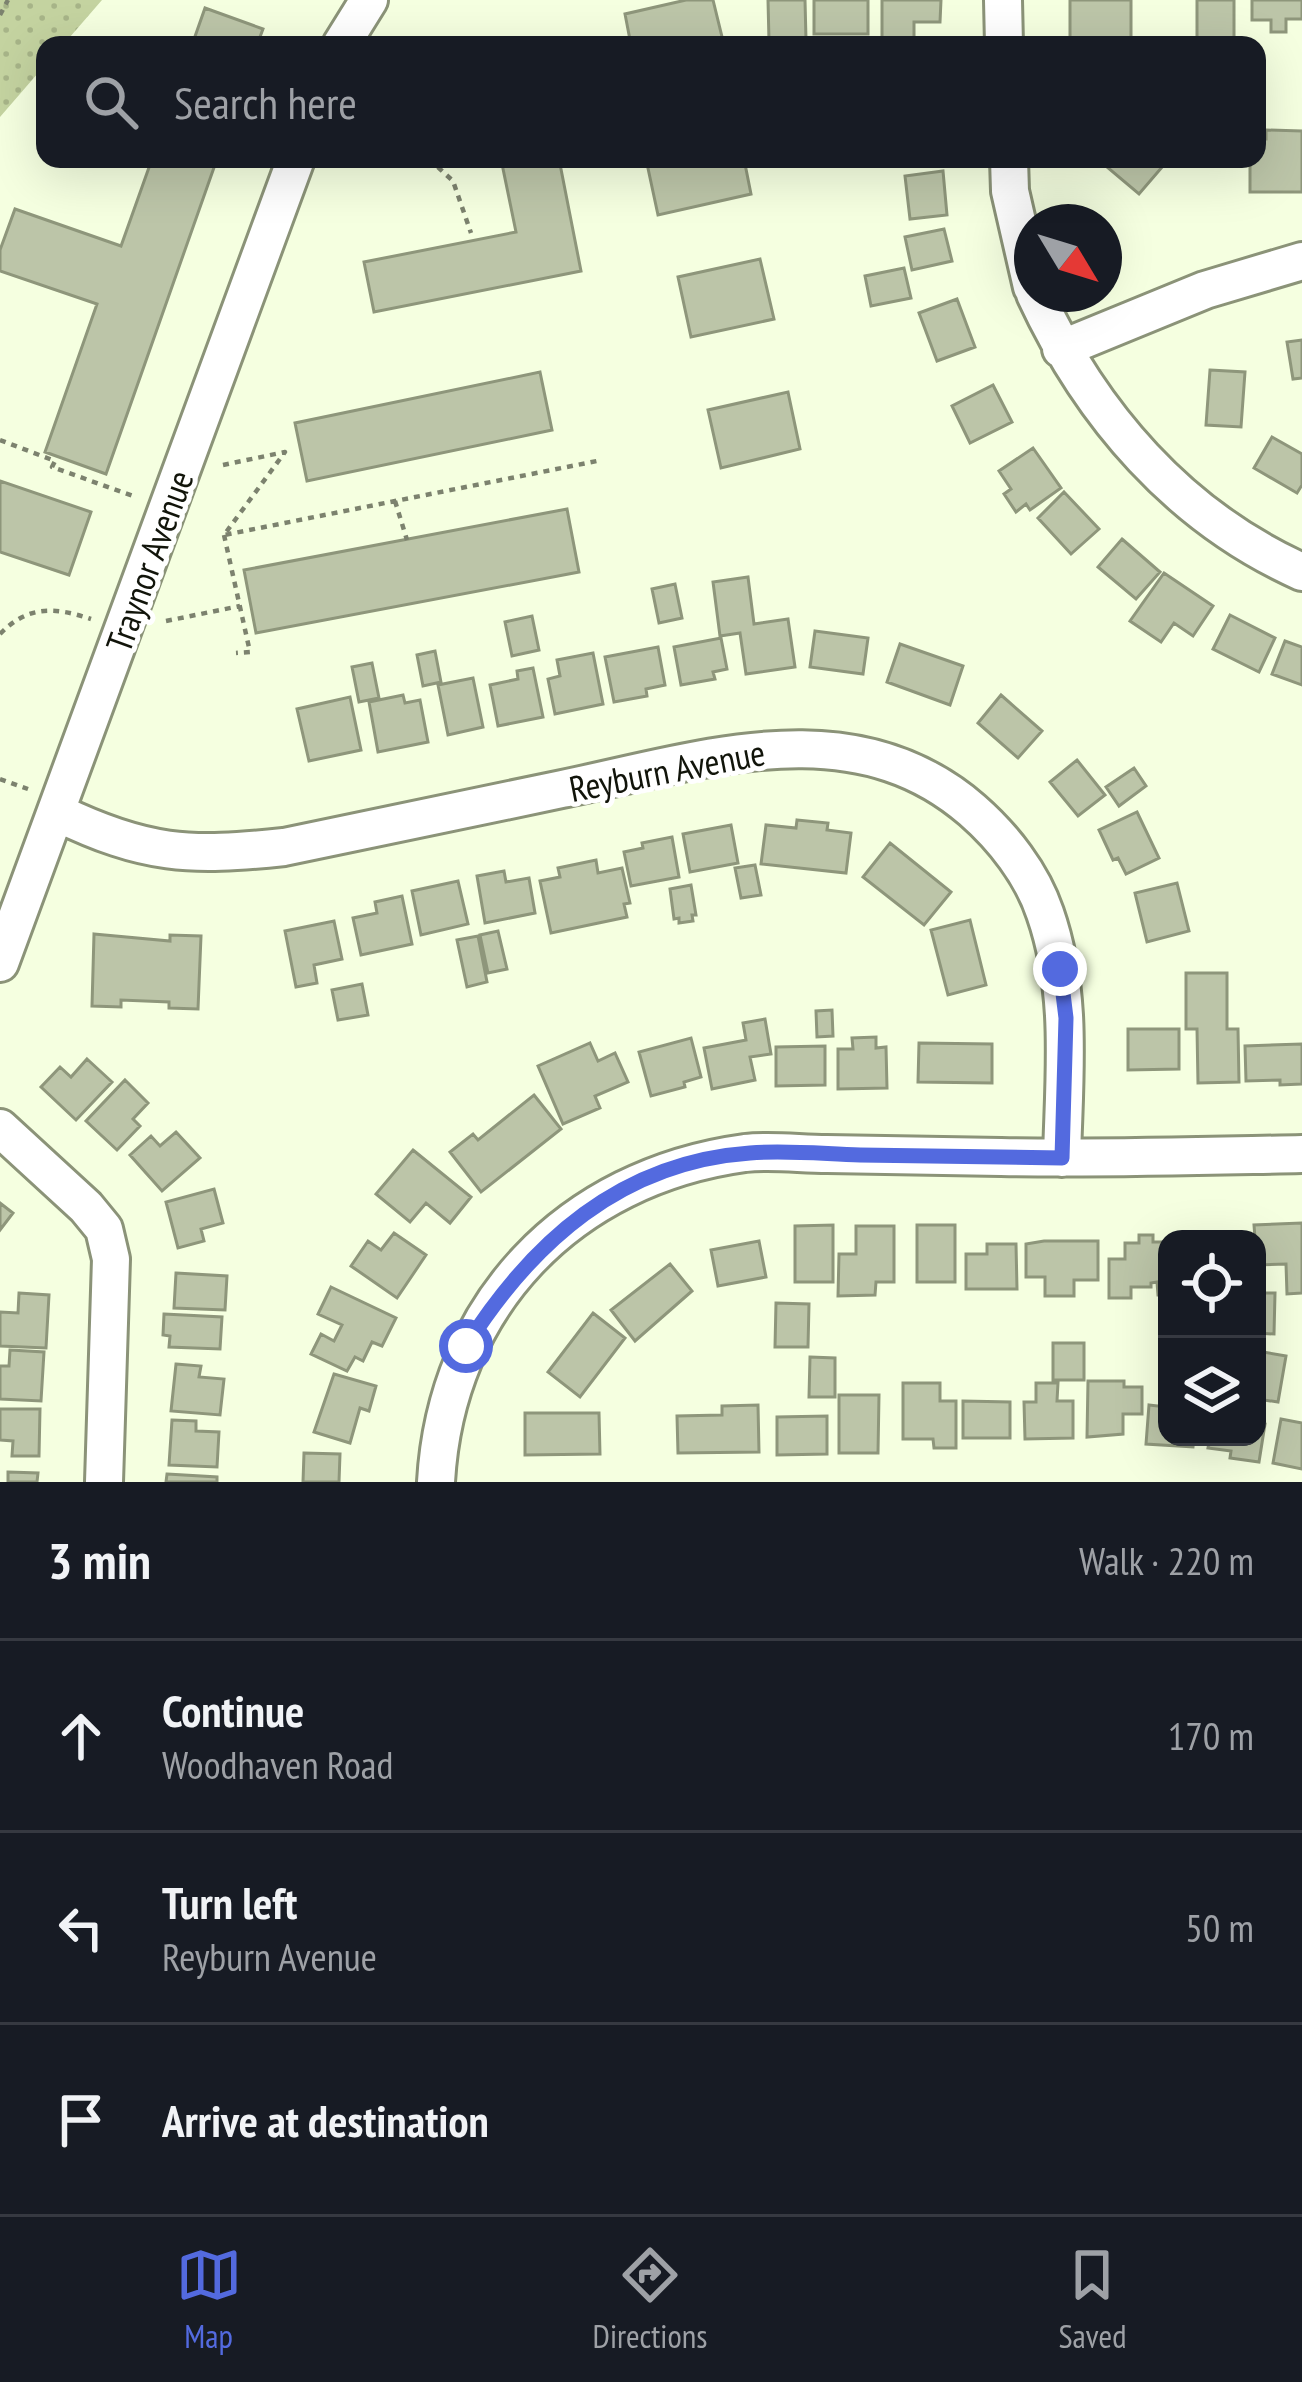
<!DOCTYPE html>
<html lang="en">
<head>
<meta charset="utf-8">
<style>
	:root { --surface:#171b24; --page:#20242c; --text:#f1f3f6; --muted:#9ea1a6; --line:#363941; --accent:#536adf }
	body { margin:0; font-family:"PT Sans Narrow",sans-serif; background:var(--page); color:var(--text) }
	.controls { position:absolute; right:36px; bottom:36px; display:grid; overflow:hidden; border-radius:24px; box-shadow:0 12px 48px #0002 }
	.controls button { width:108px; height:108px; display:grid; place-items:center; padding:0; border:0; border-bottom:3px solid var(--line); background:var(--surface); color:var(--text); font:60px sans-serif }
	.compass { position:absolute; left:1014px; top:204px; width:108px; height:108px; border-radius:50%; background:var(--surface); box-shadow:0 12px 48px #0002; rotate:128deg }
	.stop { position:absolute; width:36px; height:36px; margin:-27px; border:9px solid #536adf; border-radius:50%; background:#fff }
	.stop.end { background:#536adf; border-color:#fff; box-shadow:0 3px 12px #0008 }
	.list { margin:0; padding:0; list-style:none }
	h2 { display:flex; justify-content:space-between; align-items:center; height:156px; margin:0; padding:0 48px; font-size:51px }
	h2 small { font-size:39px; font-weight:400; color:var(--muted) }
	.list li { display:grid; grid-template-columns:78px 1fr auto; gap:36px; align-items:center; box-sizing:border-box; height:192px; padding:0 48px; border-top:3px solid var(--line) }
	.list b { display:block; font-size:45px; white-space:nowrap }
	.list p { margin:0; font-size:39px; white-space:nowrap; color:var(--muted) }
	.list em { font-size:39px; font-style:normal; color:var(--muted) }
	.icon { flex:none; width:66px; height:66px; fill:none; stroke:currentColor; stroke-width:2; stroke-linecap:round; stroke-linejoin:round }
	.map { position:relative; flex:none; width:1302px; height:1482px; overflow:hidden }
	.search { position:absolute; background:var(--surface); box-shadow:0 12px 48px #0002; left:36px; right:36px; top:36px; height:132px; display:flex; align-items:center; gap:30px; box-sizing:border-box; padding:0 42px; border-radius:24px; color:var(--muted); font-size:45px }
	.sheet { height:732px; background:var(--surface) }
	nav { display:flex; justify-content:space-around; align-items:center; box-sizing:border-box; height:168px; border-top:3px solid var(--line); background:var(--surface); font-size:33px; color:var(--muted) }
	nav a { display:grid; justify-items:center; gap:6px }
	nav .on { color:var(--accent) }
	.map>svg:first-child { display:block }
</style>
</head>
<body>
<div class="map">
<svg width="1302" height="1482" viewBox="0 0 1302 1482">
	<defs>
		<pattern id="park-dots" width="8" height="8" patternUnits="userSpaceOnUse" patternTransform="scale(3)"><rect width="8" height="8" fill="#c4d3a0"/><path d="M2 2h.1M6 6h.1" fill="none" stroke="#a7b488" stroke-width="1.8" stroke-linecap="round"/></pattern>
	</defs>
	<rect width="100%" height="100%" fill="#f5ffe0"/>
	<path fill="url(#park-dots)" d="M0,0H102L63,45H45V65L0,117Z"/>
	<path fill="#bcc5a8" stroke="#8e967b" stroke-width="3" d="M686,0H713L724,45H631L625,14Z
		M768,0H805L806,40L769,41Z
		M814,0H868V34H814Z
		M882,0H941L940,22H914V45H882Z
		M1070,0H1131V45H1070Z
		M1197,0H1234V45L1197,41Z
		M1252,0H1302V19H1286V32H1271V20H1252Z
		M205,8L263,29L257,45H192Z
		M1266,130L1302,131V192H1250V159H1257V139H1266Z
		M152,159H217L106,474L45,452L97,304L0,271V250L15,209L121,246Z
		M501,159H559L581,271L374,312L364,262L516,232Z
		M646,159H744L751,194L658,215Z
		M1104,159H1169L1139,194L1101,162Z
		M943,171L947,215L910,219L905,176Z
		M944,229L952,261L912,270L905,237Z
		M760,259L774,319L691,337L678,277Z
		M904,268L911,298L871,306L865,276Z
		M957,299L975,347L937,361L919,313Z
		M1302,340V378L1293,379L1287,342Z
		M1210,370L1245,372L1241,427L1206,425Z
		M540,372L552,430L307,481L295,423Z
		M993,385L1012,422L970,443L952,406Z
		M788,392L800,449L721,468L708,410Z
		M1272,437L1302,454V485L1297,493L1254,468Z
		M1033,448L1061,488L1030,510L1026,504L1016,512L1004,494L1011,489L999,471Z
		M0,481L91,512L69,575L0,552Z
		M1064,492L1099,529L1071,554L1038,518Z
		M567,509L579,572L256,633L244,570Z
		M1122,539L1160,572L1136,599L1098,567Z
		M1164,573L1213,606L1193,636L1174,623L1161,642L1130,621Z
		M748,577L754,624L788,619L795,667L746,674L740,633L720,636L713,582Z
		M675,584L682,618L659,623L652,589Z
		M1230,615L1275,638L1259,672L1213,649Z
		M532,616L539,650L512,656L505,622Z
		M815,631L868,638L863,674L810,667Z
		M721,638L727,669L713,672L715,679L681,685L674,647Z
		M1285,641L1302,647V685L1272,674Z
		M900,644L963,666L950,705L887,682Z
		M658,647L665,685L646,689L647,696L614,702L605,657Z
		M435,651L441,682L423,686L417,655Z
		M593,653L603,704L555,714L548,679L560,676L557,660Z
		M372,663L379,698L359,702L352,667Z
		M533,668L543,717L498,726L490,685L518,679L517,671Z
		M473,678L483,727L448,735L438,685Z
		M403,695L405,703L420,700L428,742L378,752L369,702Z
		M1001,695L1042,731L1018,758L978,723Z
		M350,697L361,750L309,761L297,709Z
		M1077,760L1105,795L1078,816L1050,782Z
		M1134,768L1146,786L1119,806L1106,787Z
		M1137,812L1159,858L1126,874L1118,858L1113,860L1099,830Z
		M797,820L828,823L827,830L851,833L846,873L761,864L766,825L796,828Z
		M731,825L738,863L690,872L683,834Z
		M672,837L679,877L631,886L624,852L643,848L642,843Z
		M890,843L951,892L924,925L863,877Z
		M596,860L598,873L622,868L630,903L624,904L627,917L551,933L540,881L560,877L558,868Z
		M755,865L761,895L741,898L735,868Z
		M504,871L506,882L529,878L535,913L485,923L477,876Z
		M458,881L468,924L421,935L412,891Z
		M1177,883L1189,931L1147,942L1135,893Z
		M691,885L696,915H692L693,921L679,923V918L674,919L670,889Z
		M402,896L412,944L361,955L353,918L377,913L375,902Z
		M970,920L986,985L948,995L931,930Z
		M334,921L342,959L314,965L317,983L296,987L285,931Z
		M498,931L507,969L488,973L480,935Z
		M94,934L170,941V935L201,936L198,1009L169,1008V1002L121,1000V1007L92,1006Z
		M478,936L487,982L467,987L457,940Z
		M1186,973H1227V1029H1238L1239,1082L1198,1083L1197,1029H1186Z
		M362,984L368,1015L338,1020L332,990Z
		M832,1010L833,1036L817,1037L816,1011Z
		M765,1019L771,1054L750,1057L755,1080L712,1089L704,1048L746,1040L743,1023Z
		M1128,1029H1179V1069L1128,1070Z
		M876,1037V1048L886,1047L887,1088L838,1089V1049H853L852,1038Z
		M691,1038L701,1077L684,1082L685,1087L651,1096L639,1052Z
		M590,1043L598,1061L615,1053L628,1082L595,1096L600,1108L563,1124L538,1066Z
		M919,1043L992,1044V1083L918,1082Z
		M1302,1044V1084L1280,1085V1080L1246,1081L1245,1046Z
		M825,1046V1085L776,1086V1047Z
		M87,1059L112,1082L76,1120L41,1087L60,1067L71,1077Z
		M125,1080L148,1103L133,1119L140,1126L117,1150L86,1121Z
		M534,1095L561,1129L481,1192L450,1152L473,1134L478,1140Z
		M176,1132L200,1158L162,1191L130,1155L151,1136L160,1146Z
		M413,1150L471,1197L450,1223L426,1203L410,1222L376,1194Z
		M214,1189L223,1223L201,1229L204,1241L178,1248L166,1202Z
		M0,1203L13,1213L0,1230Z
		M1302,1223V1293L1287,1294L1286,1264L1257,1265L1254,1225Z
		M833,1225V1282H795V1226Z
		M917,1225H955V1282H917Z
		M856,1226H894V1282H876L875,1295L838,1296L839,1254H856Z
		M394,1233L426,1255L397,1298L351,1266L368,1241L381,1250Z
		M1139,1235H1153V1242H1167V1295H1158L1157,1282L1151,1283V1287H1131V1298H1109V1259H1125V1243H1139Z
		M759,1241L766,1277L718,1286L711,1250Z
		M1044,1241H1098V1280H1074V1296H1045V1277H1026V1244Z
		M987,1244H1016L1017,1289H966V1254H987Z
		M670,1264L692,1291L635,1341L611,1310Z
		M176,1273L227,1276L225,1310L174,1308Z
		M331,1287L396,1318L382,1346L372,1342L363,1361L355,1357L347,1371L311,1354L321,1334L334,1341L342,1325L318,1314Z
		M19,1293L49,1295L46,1348L0,1346V1312L18,1313Z
		M1257,1293H1275L1274,1334L1257,1333Z
		M776,1303L809,1304L808,1347H775Z
		M593,1313L625,1338L580,1397L548,1372Z
		M164,1314L222,1317L220,1349L169,1347L170,1336L163,1335Z
		M1053,1343H1084V1380H1053Z
		M10,1350L44,1352L41,1401L0,1399V1366H9Z
		M1263,1352L1286,1356L1278,1402L1257,1399Z
		M810,1357L835,1358V1397H809Z
		M176,1364L201,1366L199,1377L224,1379L220,1415L171,1411Z
		M334,1374L376,1386L369,1411L360,1408L350,1443L314,1432Z
		M1088,1381H1124V1387H1142V1414H1123V1434L1087,1437Z
		M903,1383H940V1401H956V1448H934L933,1439H903Z
		M1036,1383H1058L1057,1401H1073V1438L1025,1439L1024,1402H1036Z
		M839,1395H879L878,1453H839Z
		M963,1401L1010,1402V1438H963Z
		M758,1405L759,1452L678,1453L677,1416L722,1415V1406Z
		M1149,1405L1167,1407V1437H1194L1193,1447L1146,1444Z
		M0,1409H40L39,1456H12L13,1441L0,1440Z
		M525,1413H599L600,1454L525,1455Z
		M827,1416V1454L777,1455V1417Z
		M1281,1419L1302,1423V1469L1273,1463Z
		M172,1420L196,1421V1431L219,1432L217,1467L169,1465Z
		M1257,1423L1265,1424L1259,1462L1230,1458L1231,1451L1208,1448L1210,1437H1257Z
		M304,1453L340,1454L339,1482H303Z
		M8,1472L38,1473L37,1482H8Z
		M167,1474L217,1477V1482H166Z"/>
	<g fill="none" stroke-linecap="round" stroke-linejoin="round">
		<defs>
			<path id="minor" d="M1003,0L1004,45
				M341,45L369,0
				M1009,159L1010,191L1032,287
				M1035,294C1091,415 1179,517 1302,572
				M1061,349L1205,290L1302,261
				M58,813C145,855 189,857 284,847C377,827 470,808 562,789C700,761 852,706 972,810C1003,837 1032,874 1045,913C1073,993 1064,1075 1062,1158
				M0,963L296,159
				M0,1128L86,1207L104,1229L111,1259L104,1482
				M436,1482C446,1305 569,1177 745,1153C772,1150 801,1154 827,1154C885,1155 943,1156 1001,1157C1101,1159 1202,1156 1302,1154"/>
		</defs>
		<use href="#minor" stroke="#8b9378" stroke-width="42"/>
		<path stroke="#7c826e" stroke-width="4.5" stroke-dasharray="6 6" stroke-linecap="butt" d="M0,15L8,0
			M429,159L453,181L471,233
			M0,440L55,461L52,467L136,497
			M223,465L285,452L224,535L602,460
			M395,501L407,540
			M224,535L250,652L236,653
			M166,621L240,606
			M0,634C28,605 55,607 91,619
			M0,779L28,789"/>
		<use href="#minor" stroke="#fff" stroke-width="36"/>
	</g>
	<g fill="none" stroke-linecap="round" stroke-linejoin="round">
		<path stroke="#536adf" stroke-width="15" d="M466,1346C532,1242 621,1162 750,1153C786,1150 824,1154 860,1155C927,1156 994,1157 1062,1158L1066,1018L1060,969"/>
	</g>
	<g text-anchor="middle" dominant-baseline="central" stroke-width="10" stroke-linejoin="round" paint-order="stroke">
		<g font-size="36" fill="#11140a" stroke="#fff">
			<text transform="translate(149 561) rotate(-70)">Traynor Avenue</text>
			<text transform="translate(667 770) rotate(-11)">Reyburn Avenue</text>
		</g>
	</g>
</svg>
<div class="controls">
<button><svg class="icon" aria-label="locate" viewBox="0 0 24 24"><circle cx="12" cy="12" r="6"/><path d="M12 2v4M12 18v4M2 12h4M18 12h4"/></svg></button>
<button><svg class="icon" aria-label="layers" viewBox="0 0 24 24"><path d="M12 4l9 5-9 5-9-5zM3 14l9 5 9-5"/></svg></button>
</div>
<svg class="compass" viewBox="-18 -18 36 36"><path d="M0-13l5 13h-10z" fill="#e53935"/><path d="M0 13l5-13h-10z" fill="#9ea1a6"/></svg>
<div class="stop" style="left:466px;top:1346px"></div>
<div class="stop end" style="left:1060px;top:969px"></div>
<div class="search"><svg class="icon" aria-label="search" viewBox="0 0 24 24"><circle cx="10" cy="10" r="6"/><path d="M15 15l6 6"/></svg>Search here</div>
</div>
<section class="sheet">
<h2>3 min<small>Walk · 220 m</small></h2>
<ul class="list">
<li><svg class="icon" aria-label="ahead" viewBox="0 0 24 24"><path d="M12 20V5M6 11l6-6 6 6"/></svg><div><b>Continue</b><p>Woodhaven Road</p></div><em>170 m</em></li>
<li><svg class="icon" aria-label="left" viewBox="0 0 24 24"><path d="M17 20v-9H6M10 6l-5 5 5 5"/></svg><div><b>Turn left</b><p>Reyburn Avenue</p></div><em>50 m</em></li>
<li><svg class="icon" aria-label="arrive" viewBox="0 0 24 24"><path d="M6 21V4h12l-3 4 3 4H6"/></svg><div><b>Arrive at destination</b></div></li>
</ul>
</section>
<nav>
<a class="on"><svg class="icon" aria-label="map" viewBox="0 0 24 24"><path d="M3 6l6-2 6 2 6-2v14l-6 2-6-2-6 2zM9 4v14M15 6v14"/></svg>Map</a>
<a><svg class="icon" aria-label="directions" viewBox="0 0 24 24"><path d="M12 3l9 9-9 9-9-9zM9 14v-3h6M13 9l2 2-2 2"/></svg>Directions</a>
<a><svg class="icon" aria-label="saved" viewBox="0 0 24 24"><path d="M7 4h10v16l-5-4-5 4z"/></svg>Saved</a>
</nav>
</body>
</html>
